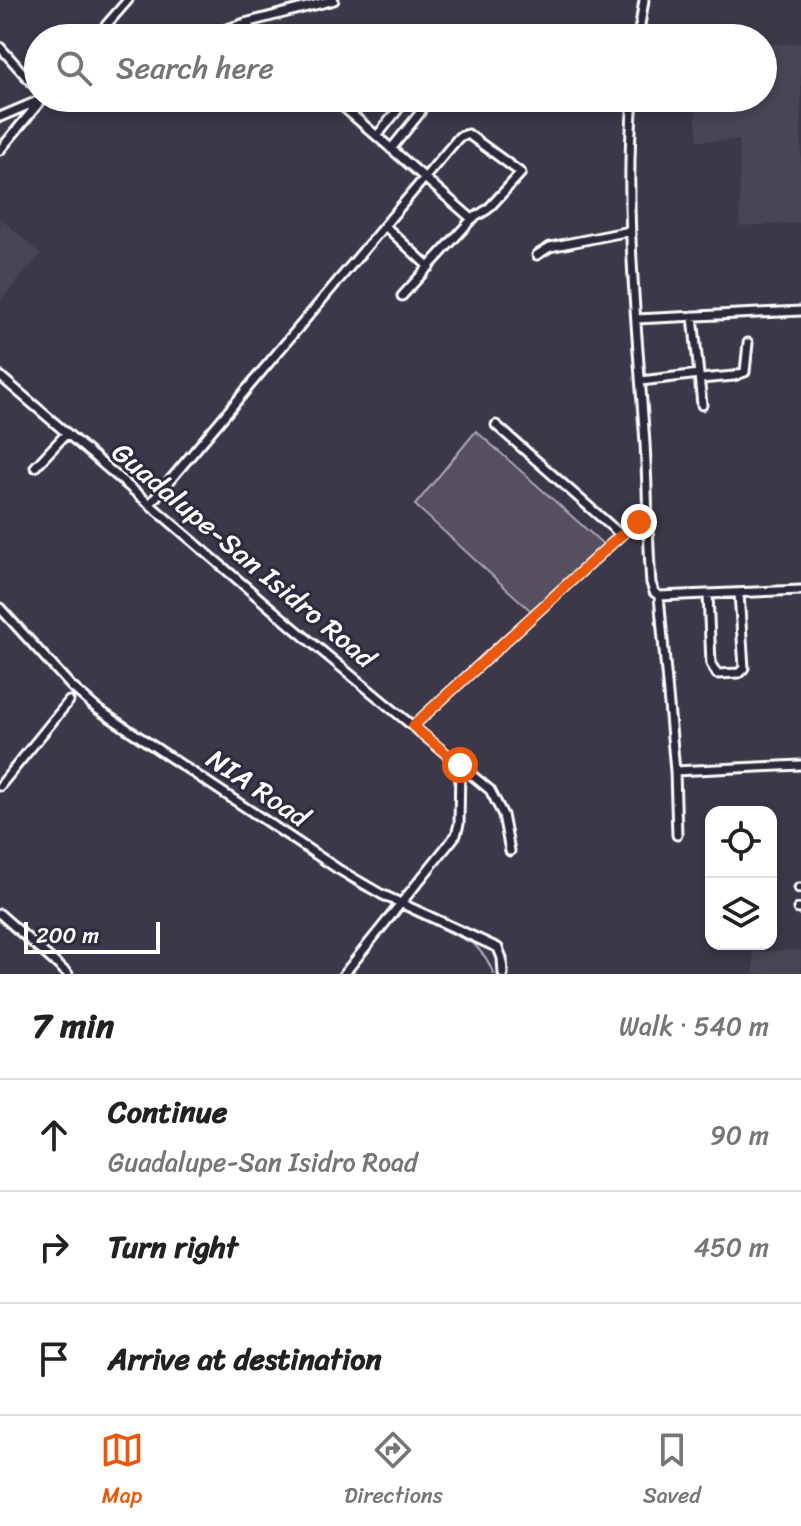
<!DOCTYPE html>
<html lang="en">
<head>
<meta charset="utf-8">
<style>
	:root { --surface:#fff; --page:#f2f2f2; --text:#222; --muted:#767676; --line:#e0e0e0; --accent:#ea580c }
	body { margin:0; font-family:Sriracha,sans-serif; background:var(--page); color:var(--text) }
	.controls { position:absolute; right:24px; bottom:24px; display:grid; overflow:hidden; border-radius:16px; box-shadow:0 4px 12px #0003 }
	.controls button { width:72px; height:72px; display:grid; place-items:center; padding:0; border:0; border-bottom:2px solid var(--line); background:var(--surface); color:var(--text); font:40px sans-serif }
	.scale { position:absolute; left:24px; bottom:20px; width:136px; box-sizing:border-box; padding-left:8px; border:4px solid #fff; border-top:0; font-size:22px; line-height:28px; white-space:nowrap; color:#fff; -webkit-text-stroke:6px #2f2a3d; paint-order:stroke }
	.stop { position:absolute; width:24px; height:24px; margin:-18px; border:6px solid #ea580c; border-radius:50%; background:#fff }
	.stop.end { background:#ea580c; border-color:#fff; box-shadow:0 2px 8px #0008 }
	.list { margin:0; padding:0; list-style:none }
	h2 { display:flex; justify-content:space-between; align-items:center; height:104px; margin:0; padding:0 32px; font-size:34px }
	h2 small { font-size:26px; font-weight:400; color:var(--muted) }
	.list li { display:grid; grid-template-columns:52px 1fr auto; gap:24px; align-items:center; box-sizing:border-box; height:112px; padding:0 32px; border-top:2px solid var(--line) }
	.list b { display:block; font-size:30px; white-space:nowrap }
	.list p { margin:0; font-size:26px; white-space:nowrap; color:var(--muted) }
	.list em { font-size:26px; font-style:normal; color:var(--muted) }
	.icon { flex:none; width:44px; height:44px; fill:none; stroke:currentColor; stroke-width:2; stroke-linecap:round; stroke-linejoin:round }
	.map { position:relative; flex:none; width:801px; height:974px; overflow:hidden }
	.search { position:absolute; background:var(--surface); box-shadow:0 4px 12px #0003; left:24px; right:24px; top:24px; height:88px; display:flex; align-items:center; gap:20px; box-sizing:border-box; padding:0 28px; border-radius:44px; color:var(--muted); font-size:30px }
	.sheet { height:440px; background:var(--surface) }
	nav { display:flex; justify-content:space-around; align-items:center; box-sizing:border-box; height:112px; border-top:2px solid var(--line); background:var(--surface); font-size:22px; color:var(--muted) }
	nav a { display:grid; justify-items:center; gap:4px }
	nav .on { color:var(--accent) }
	.map>svg:first-child { display:block }
</style>
</head>
<body>
<div class="map">
<svg width="801" height="974" viewBox="0 0 801 974">
	<rect width="100%" height="100%" fill="#3c3749"/>
	<filter id="ink" filterUnits="userSpaceOnUse"><feTurbulence type="fractalNoise" baseFrequency=".0125" numOctaves="2"/><feDisplacementMap in="SourceGraphic" scale="16" xChannelSelector="R" yChannelSelector="G"/><feConvolveMatrix kernelMatrix="1 2 1 2 8 2 1 2 1" color-interpolation-filters="sRGB"/></filter>
	<g filter="url(#ink)">
		<path fill="#494455" d="M801,43V223L740,226L739,140L698,141L694,98H763V45Z
			M0,218L41,254L0,301Z
			M801,950V974H754L753,952Z"/>
		<path fill="#555060" stroke="#aaa8b0" stroke-width="2" d="M476,431L603,544L531,611L415,505Z"/>
		<g fill="none" stroke-linecap="round" stroke-linejoin="round">
			<path stroke="#afadb4" stroke-width="2" d="M192,38L229,23L320,0
				M0,615L90,711L353,885L393,906
				M400,909L474,944L486,958L494,974
				M0,922L60,974"/>
			<defs>
				<path id="minor" d="M245,23L260,38
					M95,38L128,0
					M201,38L245,23L334,0
					M638,38L644,0
					M0,47L38,90
					M333,98L472,219
					M633,98C624,209 636,319 644,429C648,480 647,532 651,583L654,592L659,596L675,771L677,835
					M0,117L40,100
					M377,136L407,98
					M391,149L420,113L423,105L419,98
					M0,150L43,98
					M385,226L429,267
					M537,255L550,247L630,231
					M693,316L702,405
					M636,319L801,311
					M0,376L294,628L490,790L503,815L510,851
					M700,379L734,376L745,372L748,343
					M641,381L699,374
					M496,425L621,535
					M35,467L67,433
					M150,504L459,137L468,134L521,173L488,209L472,219L402,296
					M708,594L711,664L717,674L739,673L744,668L739,593
					M659,596L801,590
					M0,608L71,686L96,708L338,869L381,894L498,948L502,958L503,974
					M413,726L621,535L635,524L648,522
					M675,771L801,765
					M0,786L69,701
					M799,888H801
					M798,909H801
					M0,914L68,974
					M344,974L456,835L459,824L460,765"/>
			</defs>
			<use href="#minor" stroke="#fff" stroke-width="13"/>
			<use href="#minor" stroke="#2f2a3d" stroke-width="7"/>
		</g>
	</g>
	<g fill="none" stroke-linecap="round" stroke-linejoin="round" filter="url(#ink)">
		<path stroke="#ea580c" stroke-width="10" d="M460,765L413,726L621,535L639,522"/>
	</g>
	<g text-anchor="middle" dominant-baseline="central" stroke-width="6" stroke-linejoin="round" paint-order="stroke">
		<g font-size="28" fill="#fff" stroke="#2f2a3d">
			<text transform="translate(244 555) rotate(40)">Guadalupe-San Isidro Road</text>
			<text transform="translate(258 788) rotate(34)">NIA Road</text>
		</g>
	</g>
</svg>
<div class="controls">
<button><svg class="icon" aria-label="locate" viewBox="0 0 24 24"><circle cx="12" cy="12" r="6"/><path d="M12 2v4M12 18v4M2 12h4M18 12h4"/></svg></button>
<button><svg class="icon" aria-label="layers" viewBox="0 0 24 24"><path d="M12 4l9 5-9 5-9-5zM3 14l9 5 9-5"/></svg></button>
</div>
<div class="scale">200 m</div>
<div class="stop" style="left:460px;top:765px"></div>
<div class="stop end" style="left:639px;top:522px"></div>
<div class="search"><svg class="icon" aria-label="search" viewBox="0 0 24 24"><circle cx="10" cy="10" r="6"/><path d="M15 15l6 6"/></svg>Search here</div>
</div>
<section class="sheet">
<h2>7 min<small>Walk · 540 m</small></h2>
<ul class="list">
<li><svg class="icon" aria-label="ahead" viewBox="0 0 24 24"><path d="M12 20V5M6 11l6-6 6 6"/></svg><div><b>Continue</b><p>Guadalupe-San Isidro Road</p></div><em>90 m</em></li>
<li><svg class="icon" aria-label="right" viewBox="0 0 24 24"><path d="M7 20v-9h11M14 6l5 5-5 5"/></svg><div><b>Turn right</b></div><em>450 m</em></li>
<li><svg class="icon" aria-label="arrive" viewBox="0 0 24 24"><path d="M6 21V4h12l-3 4 3 4H6"/></svg><div><b>Arrive at destination</b></div></li>
</ul>
</section>
<nav>
<a class="on"><svg class="icon" aria-label="map" viewBox="0 0 24 24"><path d="M3 6l6-2 6 2 6-2v14l-6 2-6-2-6 2zM9 4v14M15 6v14"/></svg>Map</a>
<a><svg class="icon" aria-label="directions" viewBox="0 0 24 24"><path d="M12 3l9 9-9 9-9-9zM9 14v-3h6M13 9l2 2-2 2"/></svg>Directions</a>
<a><svg class="icon" aria-label="saved" viewBox="0 0 24 24"><path d="M7 4h10v16l-5-4-5 4z"/></svg>Saved</a>
</nav>
</body>
</html>
